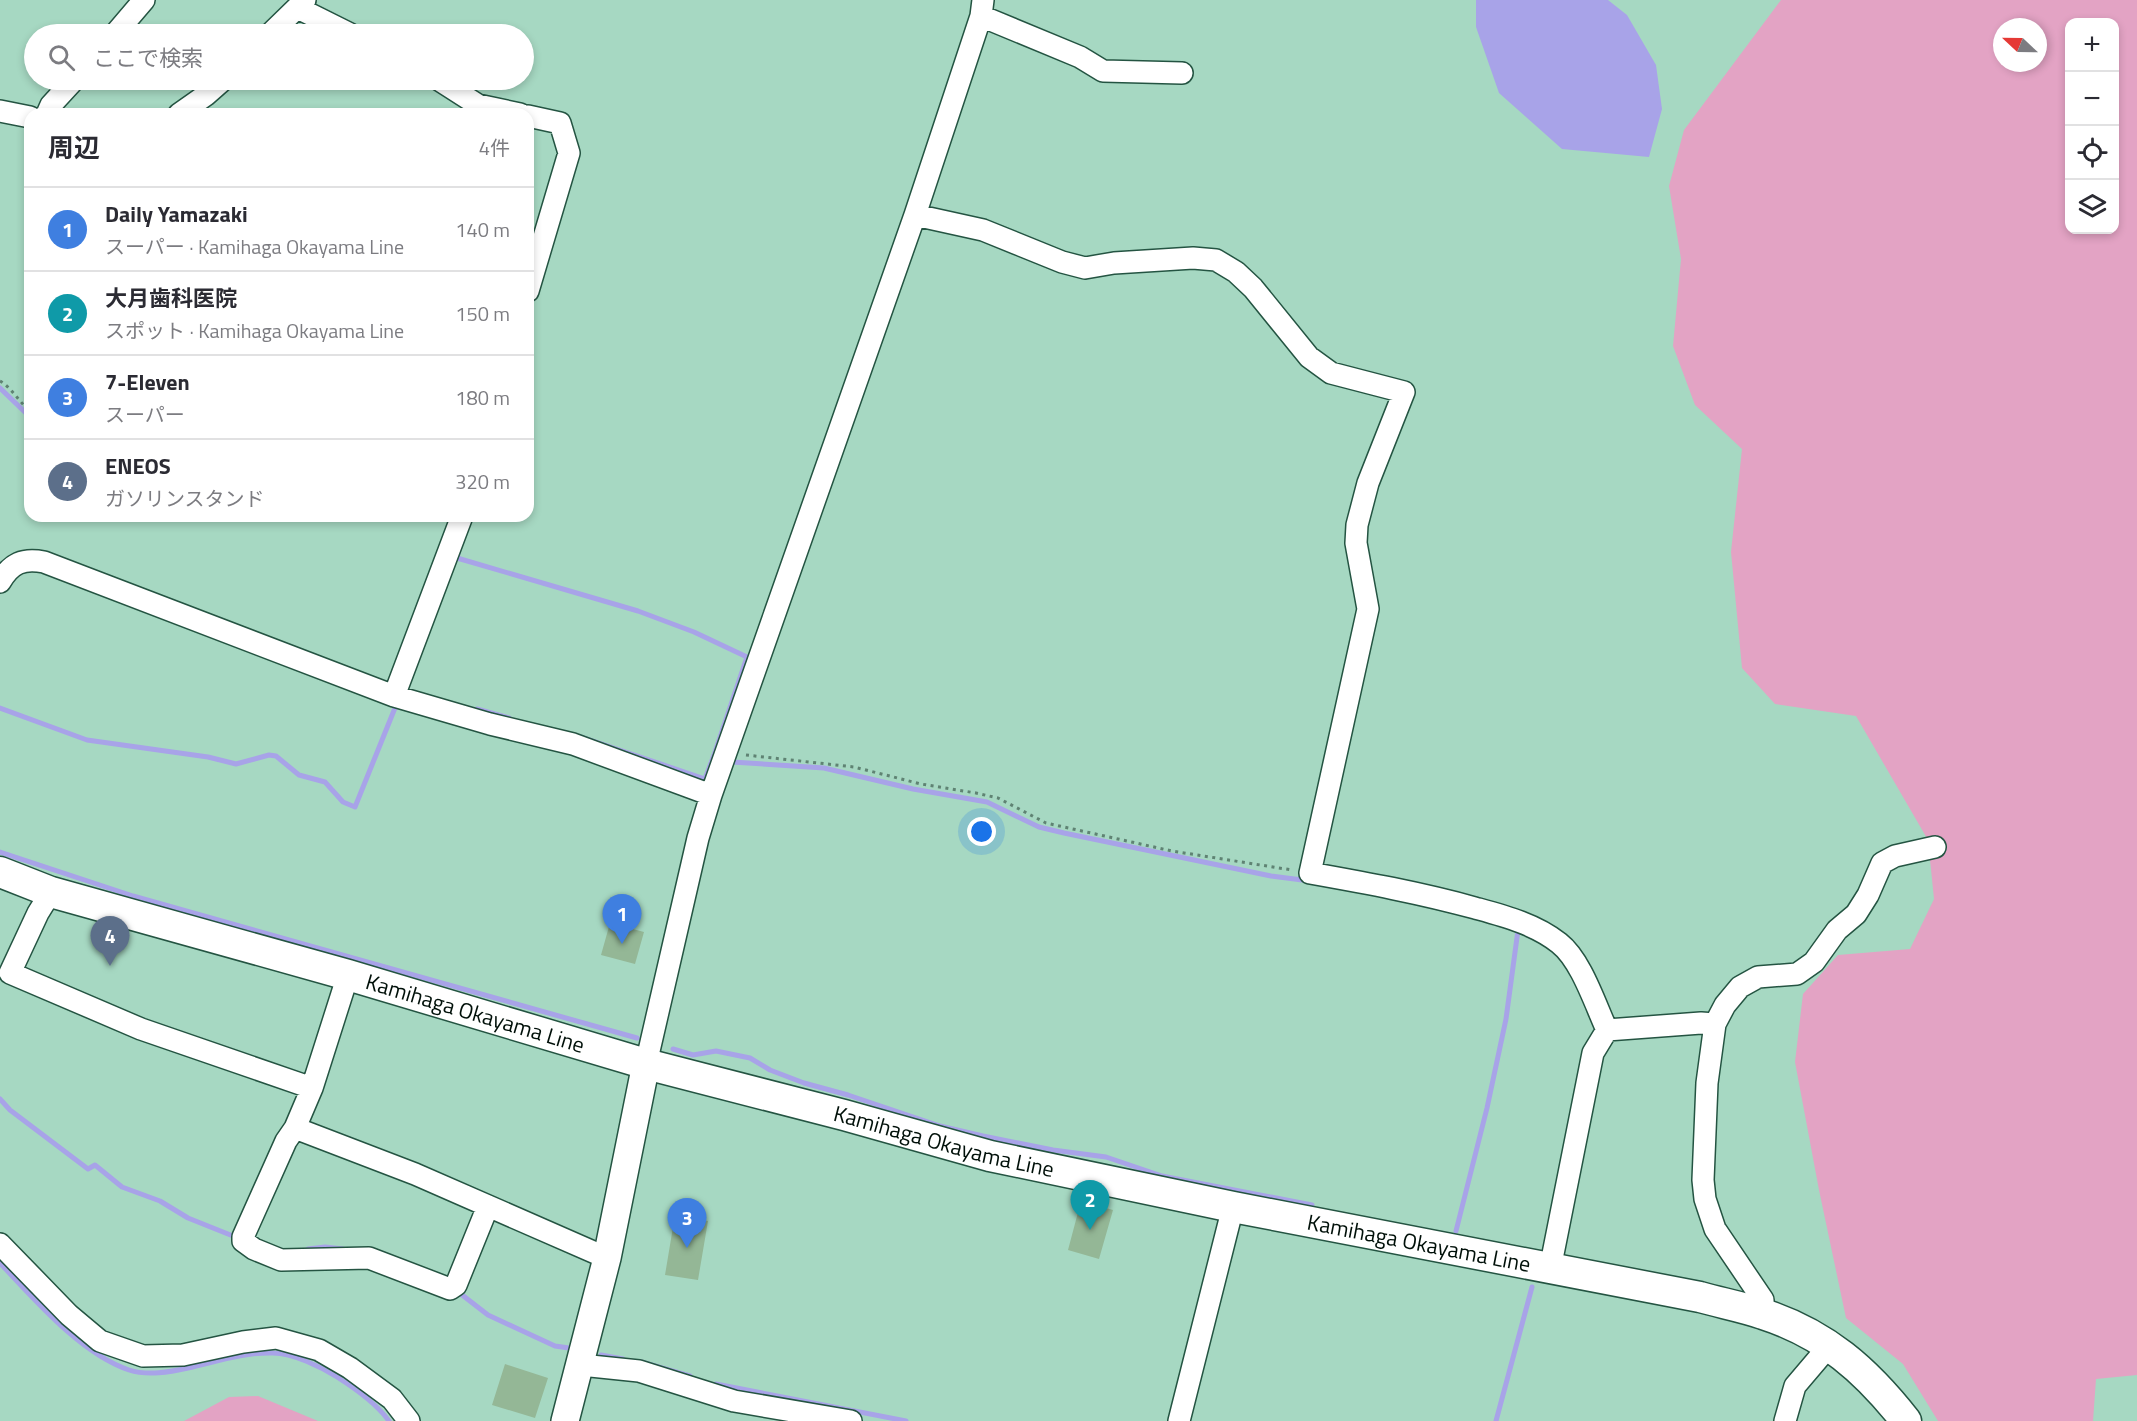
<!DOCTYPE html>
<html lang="ja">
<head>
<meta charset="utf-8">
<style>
	:root { --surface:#fff; --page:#f2f2f3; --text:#2b2b33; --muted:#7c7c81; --line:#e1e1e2; --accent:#bb3c8a }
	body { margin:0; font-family:"Titillium Web","Noto Sans JP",sans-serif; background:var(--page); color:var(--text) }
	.controls { position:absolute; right:18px; top:18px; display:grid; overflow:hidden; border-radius:12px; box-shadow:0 3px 9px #0003 }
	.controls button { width:54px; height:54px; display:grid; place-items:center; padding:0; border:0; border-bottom:2px solid var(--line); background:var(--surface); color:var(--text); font:30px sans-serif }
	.compass { position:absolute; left:1993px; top:18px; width:54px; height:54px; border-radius:50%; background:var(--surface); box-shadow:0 3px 9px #0003; rotate:292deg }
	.you { position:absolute; left:982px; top:832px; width:21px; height:21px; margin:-15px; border:4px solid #fff; border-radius:50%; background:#1a73e8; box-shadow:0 0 0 9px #1a73e833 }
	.badge { display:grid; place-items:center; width:39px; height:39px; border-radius:50%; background:var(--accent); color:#fff; font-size:20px; font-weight:700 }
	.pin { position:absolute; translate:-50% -50px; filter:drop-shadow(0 2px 3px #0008) }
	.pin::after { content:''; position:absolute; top:32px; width:21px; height:18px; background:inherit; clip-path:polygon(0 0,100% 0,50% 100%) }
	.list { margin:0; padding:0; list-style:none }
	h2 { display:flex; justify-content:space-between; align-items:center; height:78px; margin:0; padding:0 24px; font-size:26px }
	h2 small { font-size:20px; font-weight:400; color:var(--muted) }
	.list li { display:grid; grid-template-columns:39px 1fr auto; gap:18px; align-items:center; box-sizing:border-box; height:84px; padding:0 24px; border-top:2px solid var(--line) }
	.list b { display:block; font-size:22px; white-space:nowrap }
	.list p { margin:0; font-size:20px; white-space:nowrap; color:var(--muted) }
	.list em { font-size:20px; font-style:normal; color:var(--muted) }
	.icon { flex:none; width:33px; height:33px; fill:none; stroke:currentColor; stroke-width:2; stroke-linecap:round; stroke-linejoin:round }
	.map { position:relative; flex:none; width:2137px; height:1421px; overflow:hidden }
	.search { position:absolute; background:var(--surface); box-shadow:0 3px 9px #0003; left:24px; top:24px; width:510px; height:66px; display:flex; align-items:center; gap:15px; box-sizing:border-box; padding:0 21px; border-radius:33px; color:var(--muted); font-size:22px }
	.panel { position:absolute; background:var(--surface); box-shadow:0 3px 9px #0003; left:24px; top:108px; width:510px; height:414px; border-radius:18px }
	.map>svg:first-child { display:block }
</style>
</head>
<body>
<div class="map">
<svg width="2137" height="1421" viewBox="0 0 2137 1421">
	<rect width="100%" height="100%" fill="#a6d8c2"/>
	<path fill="#e3a3c4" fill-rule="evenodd" d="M1781,0H2137V1375L2096,1379L2093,1421H1938L1903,1364L1846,1318L1819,1190L1795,1062L1803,994L1838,955L1910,949L1934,899L1928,840L1856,716L1775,704L1742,668L1731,552L1742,449L1695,405L1673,346L1681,259L1669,186L1684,130ZM2070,22H2114V230H2070ZM2002,27H2038V63H2002Z
		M258,1396L318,1421H184L229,1397Z"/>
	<path fill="#a8a3e8" d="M1476,0H1608L1627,15L1656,65L1662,109L1649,157L1562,149L1499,93L1476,27Z"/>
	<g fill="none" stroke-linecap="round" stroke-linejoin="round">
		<path stroke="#a8a3e8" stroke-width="5" d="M0,388L30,417
			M458,553L457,558L638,611L694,632L747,657L714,755H715
			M0,708L87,740L208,757L236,764L269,755L276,756L299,775L325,782L343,802L355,807L397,703
			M477,709L509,718
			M581,737L705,779L714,755
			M732,762L824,768L913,789L987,802L1039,827L1064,833L1271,876L1310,881
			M0,852L133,896L637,1038
			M673,1049L693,1055L716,1051L750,1058L770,1070L804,1083L848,1095L940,1126L983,1136L1053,1150L1106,1157L1162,1176L1312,1205
			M0,1099L10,1110L88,1169L95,1165L122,1187L160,1201L188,1218L238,1238
			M1456,1231L1487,1108L1506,1019L1518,930L1514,929
			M308,1249L325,1247L343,1249
			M0,1263C35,1300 81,1354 129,1370C148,1376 170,1372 188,1368C215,1362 245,1352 273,1353C293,1353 321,1367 337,1377C356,1389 376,1403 389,1421
			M457,1291L488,1315L555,1346L569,1348
			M601,1355L623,1359
			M641,1362L690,1376
			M716,1384L906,1421
			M1496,1421L1532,1287"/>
	</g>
	<path fill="#94b796" d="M610,923L644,932L635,964L601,955Z
		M1081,1201L1113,1210L1099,1259L1068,1250Z
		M675,1215L708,1221L698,1280L665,1275Z
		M505,1364L548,1378L535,1418L492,1405Z"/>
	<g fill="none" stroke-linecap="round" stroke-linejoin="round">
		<defs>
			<path id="minor" d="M298,8L350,34
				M981,16L1080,57L1103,71L1182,73
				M115,34L144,0
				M270,34L305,0
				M439,80L478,105L520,114
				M0,111L30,117
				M47,114L51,105L74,80
				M179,114L206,95L223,80
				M528,116L560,123L569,153L528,291
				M915,215L983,230L1062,262L1085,268L1114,263L1193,258L1216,260L1236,272L1253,288L1309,357L1331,373L1404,392L1368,483L1357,525L1356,543L1368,609L1310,873C1366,883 1421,893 1475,908C1504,916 1535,924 1559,943C1581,960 1595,1004 1607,1030L1701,1023L1715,1024L1707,1083L1703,1180L1705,1199L1715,1229L1763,1300V1314
				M0,582C11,563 23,558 44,562L394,696L490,724L573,744L711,795
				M394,696L462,516
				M51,892L38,913L10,973L141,1029L312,1088
				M348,975L312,1088L295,1128L286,1141L243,1237V1241L254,1249L281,1260L369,1258L450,1289L456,1285L488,1206
				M1715,1024L1725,1005L1740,987L1758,977L1797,974L1814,962L1837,930L1856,914L1868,895L1882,863L1895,856L1935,847
				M646,1064L698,838L711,795L915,215L981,16L983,0
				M295,1128L415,1174L607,1258
				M0,1244L69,1315L100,1341L143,1356L183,1355L243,1342L276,1338L319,1350L350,1368L392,1399L409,1421
				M1550,1269L1593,1053L1607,1030
				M581,1365L639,1371L734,1401L851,1421
				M1179,1421L1233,1207
				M1785,1421L1795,1386L1829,1346"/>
			<path id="tertiary" d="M565,1421L607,1258L646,1064"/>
			<g id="secondary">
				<path id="s1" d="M0,872L51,892L348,975L646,1064L844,1115L990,1156L1233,1207L1700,1297C1721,1303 1743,1307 1763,1314C1825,1334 1866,1370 1906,1421"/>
			</g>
		</defs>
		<use href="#minor" stroke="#245442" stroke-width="24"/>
		<use href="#tertiary" stroke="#245442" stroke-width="30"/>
		<use href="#secondary" stroke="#245442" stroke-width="33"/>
		<path stroke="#5f8373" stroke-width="3" stroke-dasharray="3 4.5" stroke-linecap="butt" d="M0,381C12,388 19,402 30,411
			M746,755L854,767L921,784L976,793L998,798L1046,823L1172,851L1292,870"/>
		<use href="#minor" stroke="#fff" stroke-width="21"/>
		<use href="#tertiary" stroke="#fff" stroke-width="27"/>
		<use href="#secondary" stroke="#fff" stroke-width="30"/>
	</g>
	<g text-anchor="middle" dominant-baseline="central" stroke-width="6" stroke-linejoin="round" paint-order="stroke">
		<g font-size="22" fill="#001009" stroke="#a6d8c2">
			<text stroke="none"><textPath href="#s1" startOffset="496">Kamihaga Okayama Line</textPath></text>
			<text stroke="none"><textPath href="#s1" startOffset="982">Kamihaga Okayama Line</textPath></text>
			<text stroke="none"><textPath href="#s1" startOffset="1468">Kamihaga Okayama Line</textPath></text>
		</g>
	</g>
</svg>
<div class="controls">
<button>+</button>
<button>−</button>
<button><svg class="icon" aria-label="locate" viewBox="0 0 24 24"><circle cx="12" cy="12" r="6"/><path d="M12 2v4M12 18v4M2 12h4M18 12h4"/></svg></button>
<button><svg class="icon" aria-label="layers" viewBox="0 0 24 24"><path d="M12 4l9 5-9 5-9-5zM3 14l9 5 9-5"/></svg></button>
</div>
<svg class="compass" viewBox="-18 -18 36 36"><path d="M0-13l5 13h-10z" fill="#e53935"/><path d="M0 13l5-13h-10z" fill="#7c7c81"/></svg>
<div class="you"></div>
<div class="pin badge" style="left:622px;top:944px;background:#3f7fe0">1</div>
<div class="pin badge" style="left:1090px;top:1230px;background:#0f9aa8">2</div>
<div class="pin badge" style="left:687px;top:1248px;background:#3f7fe0">3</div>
<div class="pin badge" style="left:110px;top:966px;background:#5c6f8a">4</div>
<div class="search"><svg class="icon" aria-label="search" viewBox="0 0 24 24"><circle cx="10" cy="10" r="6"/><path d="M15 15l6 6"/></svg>ここで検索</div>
<section class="panel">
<h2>周辺<small>4件</small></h2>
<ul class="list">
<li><span class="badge" style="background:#3f7fe0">1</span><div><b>Daily Yamazaki</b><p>スーパー · Kamihaga Okayama Line</p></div><em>140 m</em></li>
<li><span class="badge" style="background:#0f9aa8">2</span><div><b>大月歯科医院</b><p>スポット · Kamihaga Okayama Line</p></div><em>150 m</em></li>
<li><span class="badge" style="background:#3f7fe0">3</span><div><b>7-Eleven</b><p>スーパー</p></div><em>180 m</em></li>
<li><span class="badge" style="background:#5c6f8a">4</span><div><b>ENEOS</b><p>ガソリンスタンド</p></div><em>320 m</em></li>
</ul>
</section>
</div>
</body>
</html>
